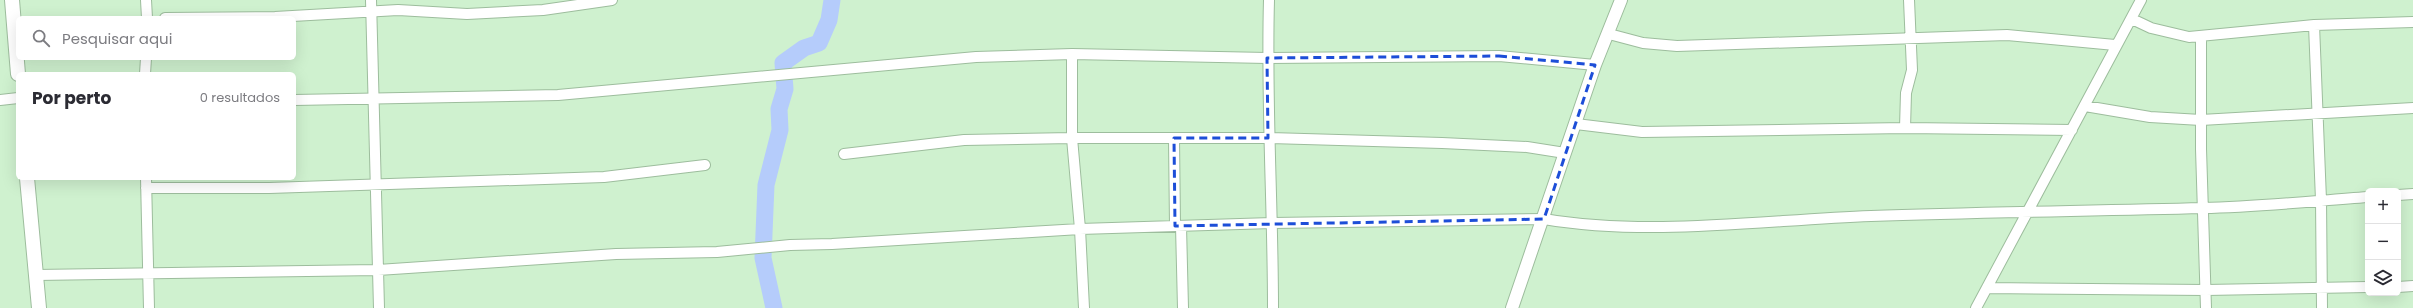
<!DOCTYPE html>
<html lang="pt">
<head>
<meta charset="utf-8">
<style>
	:root { --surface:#fff; --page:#f7f7f7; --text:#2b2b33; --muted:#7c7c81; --line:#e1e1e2 }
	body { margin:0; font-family:Poppins,sans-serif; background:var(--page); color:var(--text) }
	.controls { position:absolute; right:12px; bottom:12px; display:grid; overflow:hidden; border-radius:6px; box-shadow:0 4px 16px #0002 }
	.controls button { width:36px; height:36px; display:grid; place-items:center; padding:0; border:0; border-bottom:1px solid var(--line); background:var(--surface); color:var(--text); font:20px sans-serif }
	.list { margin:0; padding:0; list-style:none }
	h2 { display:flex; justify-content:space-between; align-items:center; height:52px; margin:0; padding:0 16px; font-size:17px }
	h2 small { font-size:13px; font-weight:400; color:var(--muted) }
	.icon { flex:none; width:22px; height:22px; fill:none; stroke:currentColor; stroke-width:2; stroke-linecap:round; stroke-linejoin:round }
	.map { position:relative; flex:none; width:2413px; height:308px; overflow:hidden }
	.search { position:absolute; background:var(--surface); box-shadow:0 4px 16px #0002; left:16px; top:16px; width:280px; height:44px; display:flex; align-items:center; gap:10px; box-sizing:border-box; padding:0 14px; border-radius:6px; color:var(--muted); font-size:15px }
	.panel { position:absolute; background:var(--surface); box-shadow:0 4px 16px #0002; left:16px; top:72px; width:280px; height:108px; border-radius:6px }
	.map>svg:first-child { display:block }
</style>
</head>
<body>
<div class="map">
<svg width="2413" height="308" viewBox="0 0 2413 308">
	<rect width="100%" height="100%" fill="#cff1cf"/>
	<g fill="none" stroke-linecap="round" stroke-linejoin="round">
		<path stroke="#b5ccfb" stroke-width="17" d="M774,308L763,258L766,185L780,130L779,109L785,89L783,63L804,48L819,43L829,20L832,0"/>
		<defs>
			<path id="minor" d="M146,0L147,18
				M371,0L379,308
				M1269,0C1266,103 1273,205 1273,308
				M165,18L275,17L398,10L467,14L543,10L612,0
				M2132,19L2151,28L2189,37L2314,25L2413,22
				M2314,25L2321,200L2322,308
				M1609,34L1643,43L1677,46L2007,35L2115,45
				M2201,37V149L2206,308
				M1072,54V138L1080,229L1084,308
				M145,74L146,58
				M0,100L18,98
				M294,100L558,95L976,57L1072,54L1267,58L1499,56L1595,65
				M2085,106L2150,117L2201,120L2413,108
				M1576,124L1642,132L1905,128L2072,130
				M1905,128L1906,93L1912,70L1909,0
				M1174,138L1175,226
				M844,154L964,140L1072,138H1268L1442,143L1527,147L1565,153
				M146,178L149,308
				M146,188H269L604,177L705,165
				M2398,195L2413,194
				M1181,226L1183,308
				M36,275L378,270L616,254L717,252L790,245L832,244L1080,229L1273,223L1544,219C1651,237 1763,220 1871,216C1981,212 2092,211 2203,208C2258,207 2313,201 2368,197
				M2398,287L2413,286
				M1987,288L2206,290L2368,287
				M1976,308L2141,0"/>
			<path id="tertiary" d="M1512,308L1595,65L1621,0"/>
			<path id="secondary" d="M12,0L18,74
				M27,178L39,308"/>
		</defs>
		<use href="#minor" stroke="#9dbd9d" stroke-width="12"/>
		<use href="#tertiary" stroke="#9dbd9d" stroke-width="14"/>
		<use href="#secondary" stroke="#9dbd9d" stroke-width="16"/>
		<use href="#minor" stroke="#fff" stroke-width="10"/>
		<use href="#tertiary" stroke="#fff" stroke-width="12"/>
		<use href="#secondary" stroke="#fff" stroke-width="14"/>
	</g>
	<path fill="none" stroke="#1d4ed8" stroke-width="3" stroke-dasharray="8 5" stroke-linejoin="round" d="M1499,56L1595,65L1544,219L1175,226L1174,138H1268L1267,58Z"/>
</svg>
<div class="controls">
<button>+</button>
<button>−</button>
<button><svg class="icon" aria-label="layers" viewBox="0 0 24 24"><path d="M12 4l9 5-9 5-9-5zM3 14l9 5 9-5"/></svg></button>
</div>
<div class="search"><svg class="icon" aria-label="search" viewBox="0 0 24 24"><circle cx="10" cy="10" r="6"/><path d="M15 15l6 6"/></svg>Pesquisar aqui</div>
<section class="panel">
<h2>Por perto<small>0 resultados</small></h2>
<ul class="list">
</ul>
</section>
</div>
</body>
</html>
